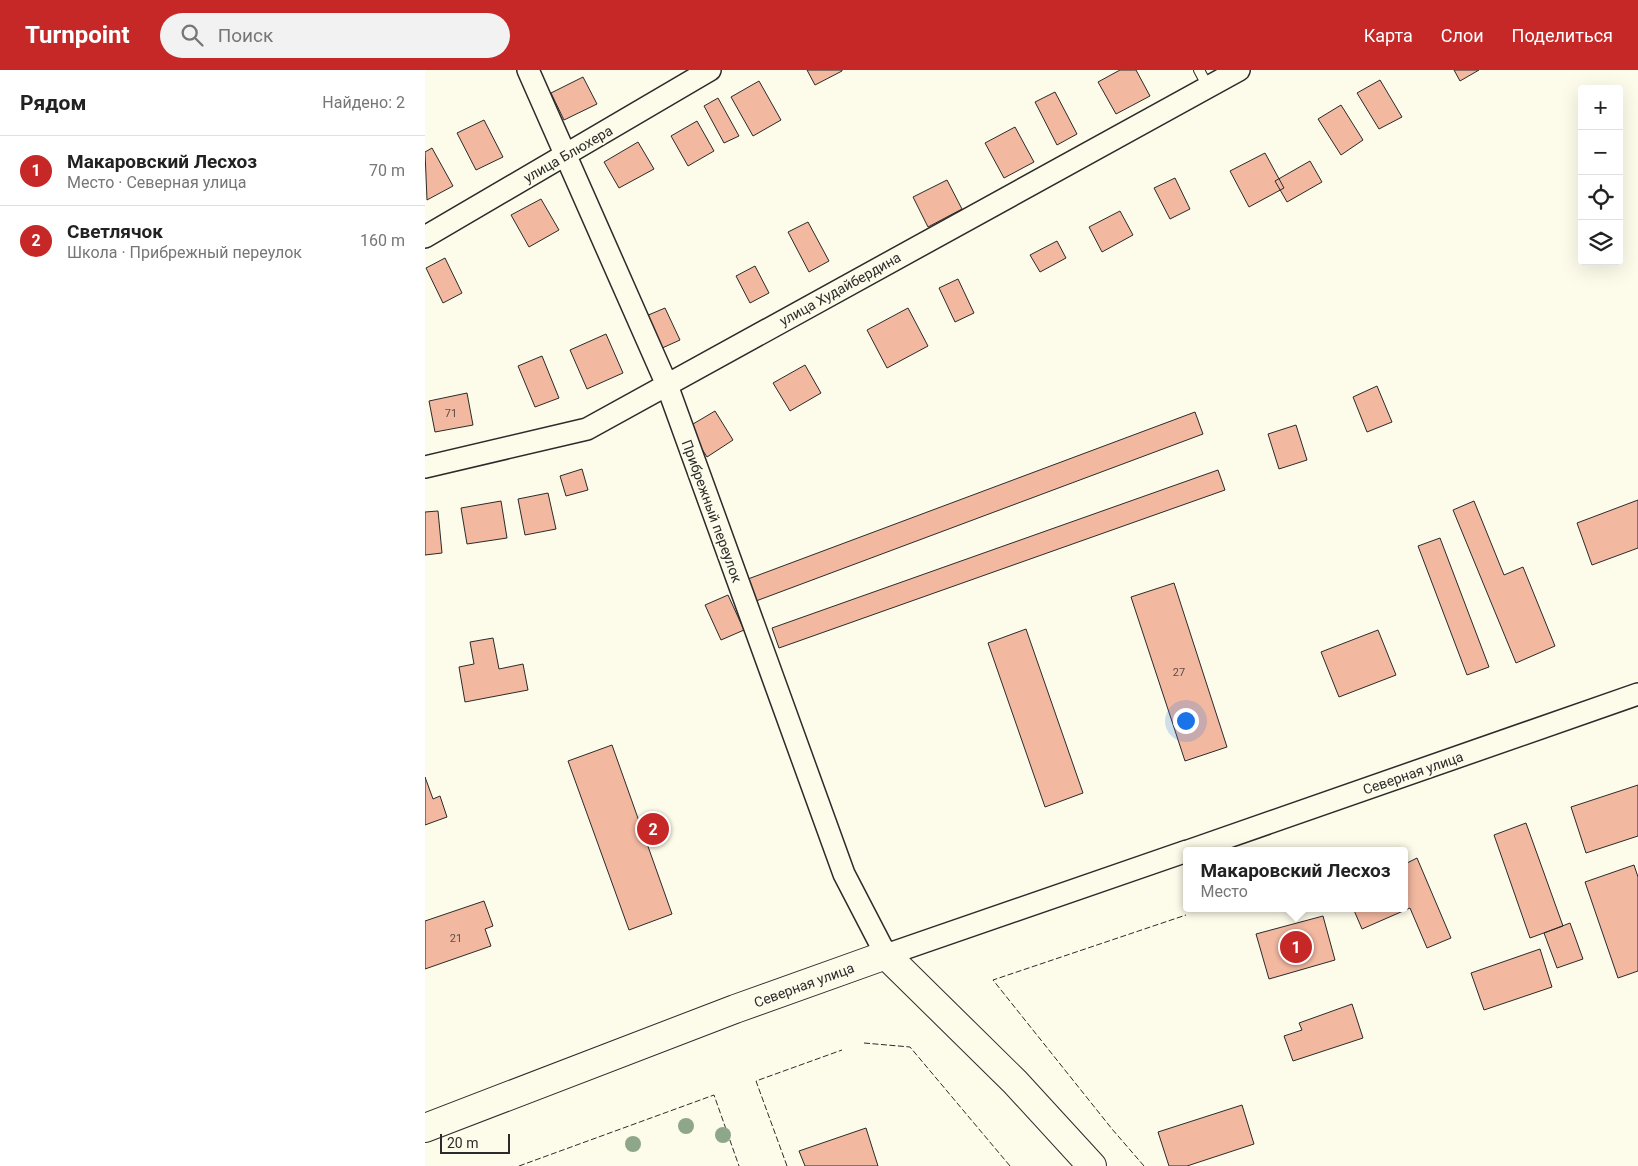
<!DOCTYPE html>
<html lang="ru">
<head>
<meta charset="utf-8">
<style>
	:root { --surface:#fff; --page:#f2f2f2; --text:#222; --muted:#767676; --line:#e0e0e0; --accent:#c62828 }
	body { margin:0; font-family:Roboto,sans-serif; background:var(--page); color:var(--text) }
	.controls { position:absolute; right:15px; top:15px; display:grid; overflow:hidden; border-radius:5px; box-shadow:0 5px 20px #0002 }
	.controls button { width:45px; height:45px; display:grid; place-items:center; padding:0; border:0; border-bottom:1px solid var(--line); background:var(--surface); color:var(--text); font:25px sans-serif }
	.scale { position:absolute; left:15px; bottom:12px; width:70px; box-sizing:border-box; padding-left:5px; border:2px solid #2b2b2b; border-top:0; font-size:14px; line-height:18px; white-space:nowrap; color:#2b2b2b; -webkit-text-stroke:4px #fdfbea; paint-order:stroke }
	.you { position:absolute; left:760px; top:650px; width:18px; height:18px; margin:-12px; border:4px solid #fff; border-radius:50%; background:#1a73e8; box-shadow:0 0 0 8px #1a73e833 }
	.badge { display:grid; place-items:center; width:32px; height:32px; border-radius:50%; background:var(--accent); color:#fff; font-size:16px; font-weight:700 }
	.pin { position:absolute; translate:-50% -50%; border:2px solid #fff; box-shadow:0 1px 5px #0006 }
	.popup { position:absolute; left:758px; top:777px; width:225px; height:65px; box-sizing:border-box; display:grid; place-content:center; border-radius:5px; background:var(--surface); filter:drop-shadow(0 1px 4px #0005); font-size:16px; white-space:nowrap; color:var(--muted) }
	.popup b { font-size:19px; color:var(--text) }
	.popup::after { content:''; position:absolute; left:50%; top:100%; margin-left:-10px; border:10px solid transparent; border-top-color:var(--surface) }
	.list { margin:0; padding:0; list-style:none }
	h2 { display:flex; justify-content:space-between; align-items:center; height:65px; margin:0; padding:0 20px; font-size:21px }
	h2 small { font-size:16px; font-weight:400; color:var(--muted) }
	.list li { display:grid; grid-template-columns:32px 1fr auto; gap:15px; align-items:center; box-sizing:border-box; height:70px; padding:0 20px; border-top:1px solid var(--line) }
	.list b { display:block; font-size:19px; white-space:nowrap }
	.list p { margin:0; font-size:16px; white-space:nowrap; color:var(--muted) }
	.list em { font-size:16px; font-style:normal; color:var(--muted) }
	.icon { flex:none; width:28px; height:28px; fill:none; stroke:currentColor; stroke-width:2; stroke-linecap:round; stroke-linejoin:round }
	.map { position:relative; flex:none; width:1213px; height:1096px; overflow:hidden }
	header { display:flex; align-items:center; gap:30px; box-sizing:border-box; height:70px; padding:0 25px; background:var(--accent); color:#fff }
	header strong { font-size:24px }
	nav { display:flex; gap:28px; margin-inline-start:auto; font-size:18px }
	.search { width:350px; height:45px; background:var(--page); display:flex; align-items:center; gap:12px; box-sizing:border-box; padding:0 18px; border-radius:28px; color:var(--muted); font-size:19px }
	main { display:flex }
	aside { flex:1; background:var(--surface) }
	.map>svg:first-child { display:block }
</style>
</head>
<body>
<header>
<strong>Turnpoint</strong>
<div class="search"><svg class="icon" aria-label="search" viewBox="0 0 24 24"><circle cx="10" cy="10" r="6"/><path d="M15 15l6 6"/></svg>Поиск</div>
<nav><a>Карта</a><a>Слои</a><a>Поделиться</a></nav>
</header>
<main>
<aside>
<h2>Рядом<small>Найдено: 2</small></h2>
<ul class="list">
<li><span class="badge">1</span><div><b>Макаровский Лесхоз</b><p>Место · Северная улица</p></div><em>70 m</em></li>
<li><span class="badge">2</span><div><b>Светлячок</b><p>Школа · Прибрежный переулок</p></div><em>160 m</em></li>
</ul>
</aside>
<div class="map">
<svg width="1213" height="1096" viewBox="0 0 1213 1096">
	<rect width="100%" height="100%" fill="#fdfbea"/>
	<path fill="#f2b8a0" stroke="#2b2b2b" d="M382,0H417V1L390,15Z
		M695,0H711L725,26L691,44L673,12Z
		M1029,0H1054L1035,11Z
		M158,7L172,34L139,50L126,23Z
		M955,10L977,47L954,59L932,23Z
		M334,11L356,50L328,66L306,27Z
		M630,22L652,64L632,75L610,32Z
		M293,28L314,66L299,73L279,36Z
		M916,35L938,70L916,85L893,49Z
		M59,50L78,87L51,100L32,63Z
		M272,51L289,81L263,96L246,66Z
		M590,57L609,92L579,108L560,73Z
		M213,72L229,99L194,118L179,92Z
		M7,78L28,116L2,130L0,82Z
		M840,83L859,118L824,137L805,101Z
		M885,91L897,112L862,132L850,111Z
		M750,108L765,139L745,149L729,118Z
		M522,110L537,139L503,157L488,127Z
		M116,129L134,160L104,177L86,145Z
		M695,141L708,165L677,182L664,157Z
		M383,152L404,191L384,202L363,162Z
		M632,171L641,188L615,202L605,185Z
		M20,188L37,223L18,233L1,198Z
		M330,196L344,223L325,233L311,206Z
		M533,209L549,243L530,252L514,218Z
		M240,238L255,270L235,279L221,246Z
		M483,238L503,276L462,298L442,260Z
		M181,264L198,303L162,319L145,280Z
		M117,286L134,328L110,337L93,296Z
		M380,295L396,323L365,341L348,313Z
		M952,316L967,352L942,362L928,327Z
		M42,323L48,355L10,362L4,331Z
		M290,341L308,370L282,387L263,357Z
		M770,342L778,364L331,531L323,509Z
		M871,355L882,390L854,399L843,364Z
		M157,399L163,420L141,426L135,406Z
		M793,400L800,420L354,578L347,558Z
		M123,423L131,459L100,465L93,429Z
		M1213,430V478L1167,495L1152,453Z
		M76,431L82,468L42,474L36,438Z
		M1049,431L1079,505L1098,497L1130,576L1091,593L1028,440Z
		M13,441L17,483L0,485V442Z
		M1015,468L1064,597L1042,605L993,476Z
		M749,513L802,677L760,691L706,527Z
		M303,525L319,560L296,570L280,535Z
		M601,559L658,723L620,737L563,573Z
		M953,560L971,605L914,627L896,582Z
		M68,568L74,599L98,594L103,620L40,632L34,597L49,594L45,572Z
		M187,675L247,844L204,860L143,691Z
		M0,707L8,729L15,726L22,747L0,755Z
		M1213,715V766L1161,783L1146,737Z
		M1101,753L1138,856L1105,868L1069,765Z
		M992,788L1026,868L1002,878L985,838L937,859L928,838H980V794Z
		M1209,795L1213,807V901L1193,908L1160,812Z
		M59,831L68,856L60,859L66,876L0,899V851Z
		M898,846L910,890L844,909L831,864Z
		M1145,853L1158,889L1132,898L1119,863Z
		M1115,879L1127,917L1059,940L1046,903Z
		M927,934L938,968L868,991L859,966L877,960L874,953Z
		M817,1035L829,1074L762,1096H744L733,1062Z
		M441,1058L453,1096H380L374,1081Z"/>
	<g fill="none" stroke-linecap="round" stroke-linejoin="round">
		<defs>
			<path id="service" d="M774,0L783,17"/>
			<path id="minor" d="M103,0L242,315L419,804L461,885L762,781
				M0,167L285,0
				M0,397L162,359L814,0
				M763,781L1213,624"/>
			<path id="secondary" d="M0,1058L310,939L461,885L590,1012L667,1096"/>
		</defs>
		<use href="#service" stroke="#2b2b2b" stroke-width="12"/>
		<use href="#minor" stroke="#2b2b2b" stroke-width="24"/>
		<use href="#secondary" stroke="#2b2b2b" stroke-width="30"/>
		<use href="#service" stroke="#fdfbea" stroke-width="10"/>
		<use href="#minor" stroke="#fdfbea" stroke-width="21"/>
		<use href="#secondary" stroke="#fdfbea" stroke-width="28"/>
		<path stroke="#2b2b2b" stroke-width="1" stroke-dasharray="6 2.5" stroke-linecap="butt" d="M439,973L485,977L585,1096
			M94,1096L289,1025L314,1096
			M362,1096L331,1011L417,980
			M719,1096L687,1059L568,910L761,845"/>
	</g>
	<g fill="#8ea78a">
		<circle cx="261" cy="1056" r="8"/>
		<circle cx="298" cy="1065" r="8"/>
		<circle cx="208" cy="1074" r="8"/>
	</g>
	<g text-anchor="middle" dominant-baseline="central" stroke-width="4" stroke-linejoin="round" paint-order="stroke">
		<g font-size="11" fill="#5d4e48">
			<text x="26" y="343">71</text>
			<text x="754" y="602">27</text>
			<text x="31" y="868">21</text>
		</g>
		<g font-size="14" fill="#2b2b2b" stroke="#fdfbea">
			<text transform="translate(143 84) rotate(-30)">улица Блюхера</text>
			<text transform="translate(415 219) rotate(-29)">улица Худайбердина</text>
			<text transform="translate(287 441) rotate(70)">Прибрежный переулок</text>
			<text transform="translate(988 703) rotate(-19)">Северная улица</text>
			<text transform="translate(379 915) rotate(-20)">Северная улица</text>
		</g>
	</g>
</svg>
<div class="controls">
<button>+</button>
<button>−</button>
<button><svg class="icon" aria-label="locate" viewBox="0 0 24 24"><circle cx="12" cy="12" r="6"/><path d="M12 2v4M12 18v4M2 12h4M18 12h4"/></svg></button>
<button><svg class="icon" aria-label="layers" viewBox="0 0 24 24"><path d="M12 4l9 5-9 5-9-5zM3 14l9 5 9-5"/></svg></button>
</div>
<div class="scale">20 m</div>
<div class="you"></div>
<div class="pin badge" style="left:871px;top:877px">1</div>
<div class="popup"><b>Макаровский Лесхоз</b>Место</div>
<div class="pin badge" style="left:228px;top:759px">2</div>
</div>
</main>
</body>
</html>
